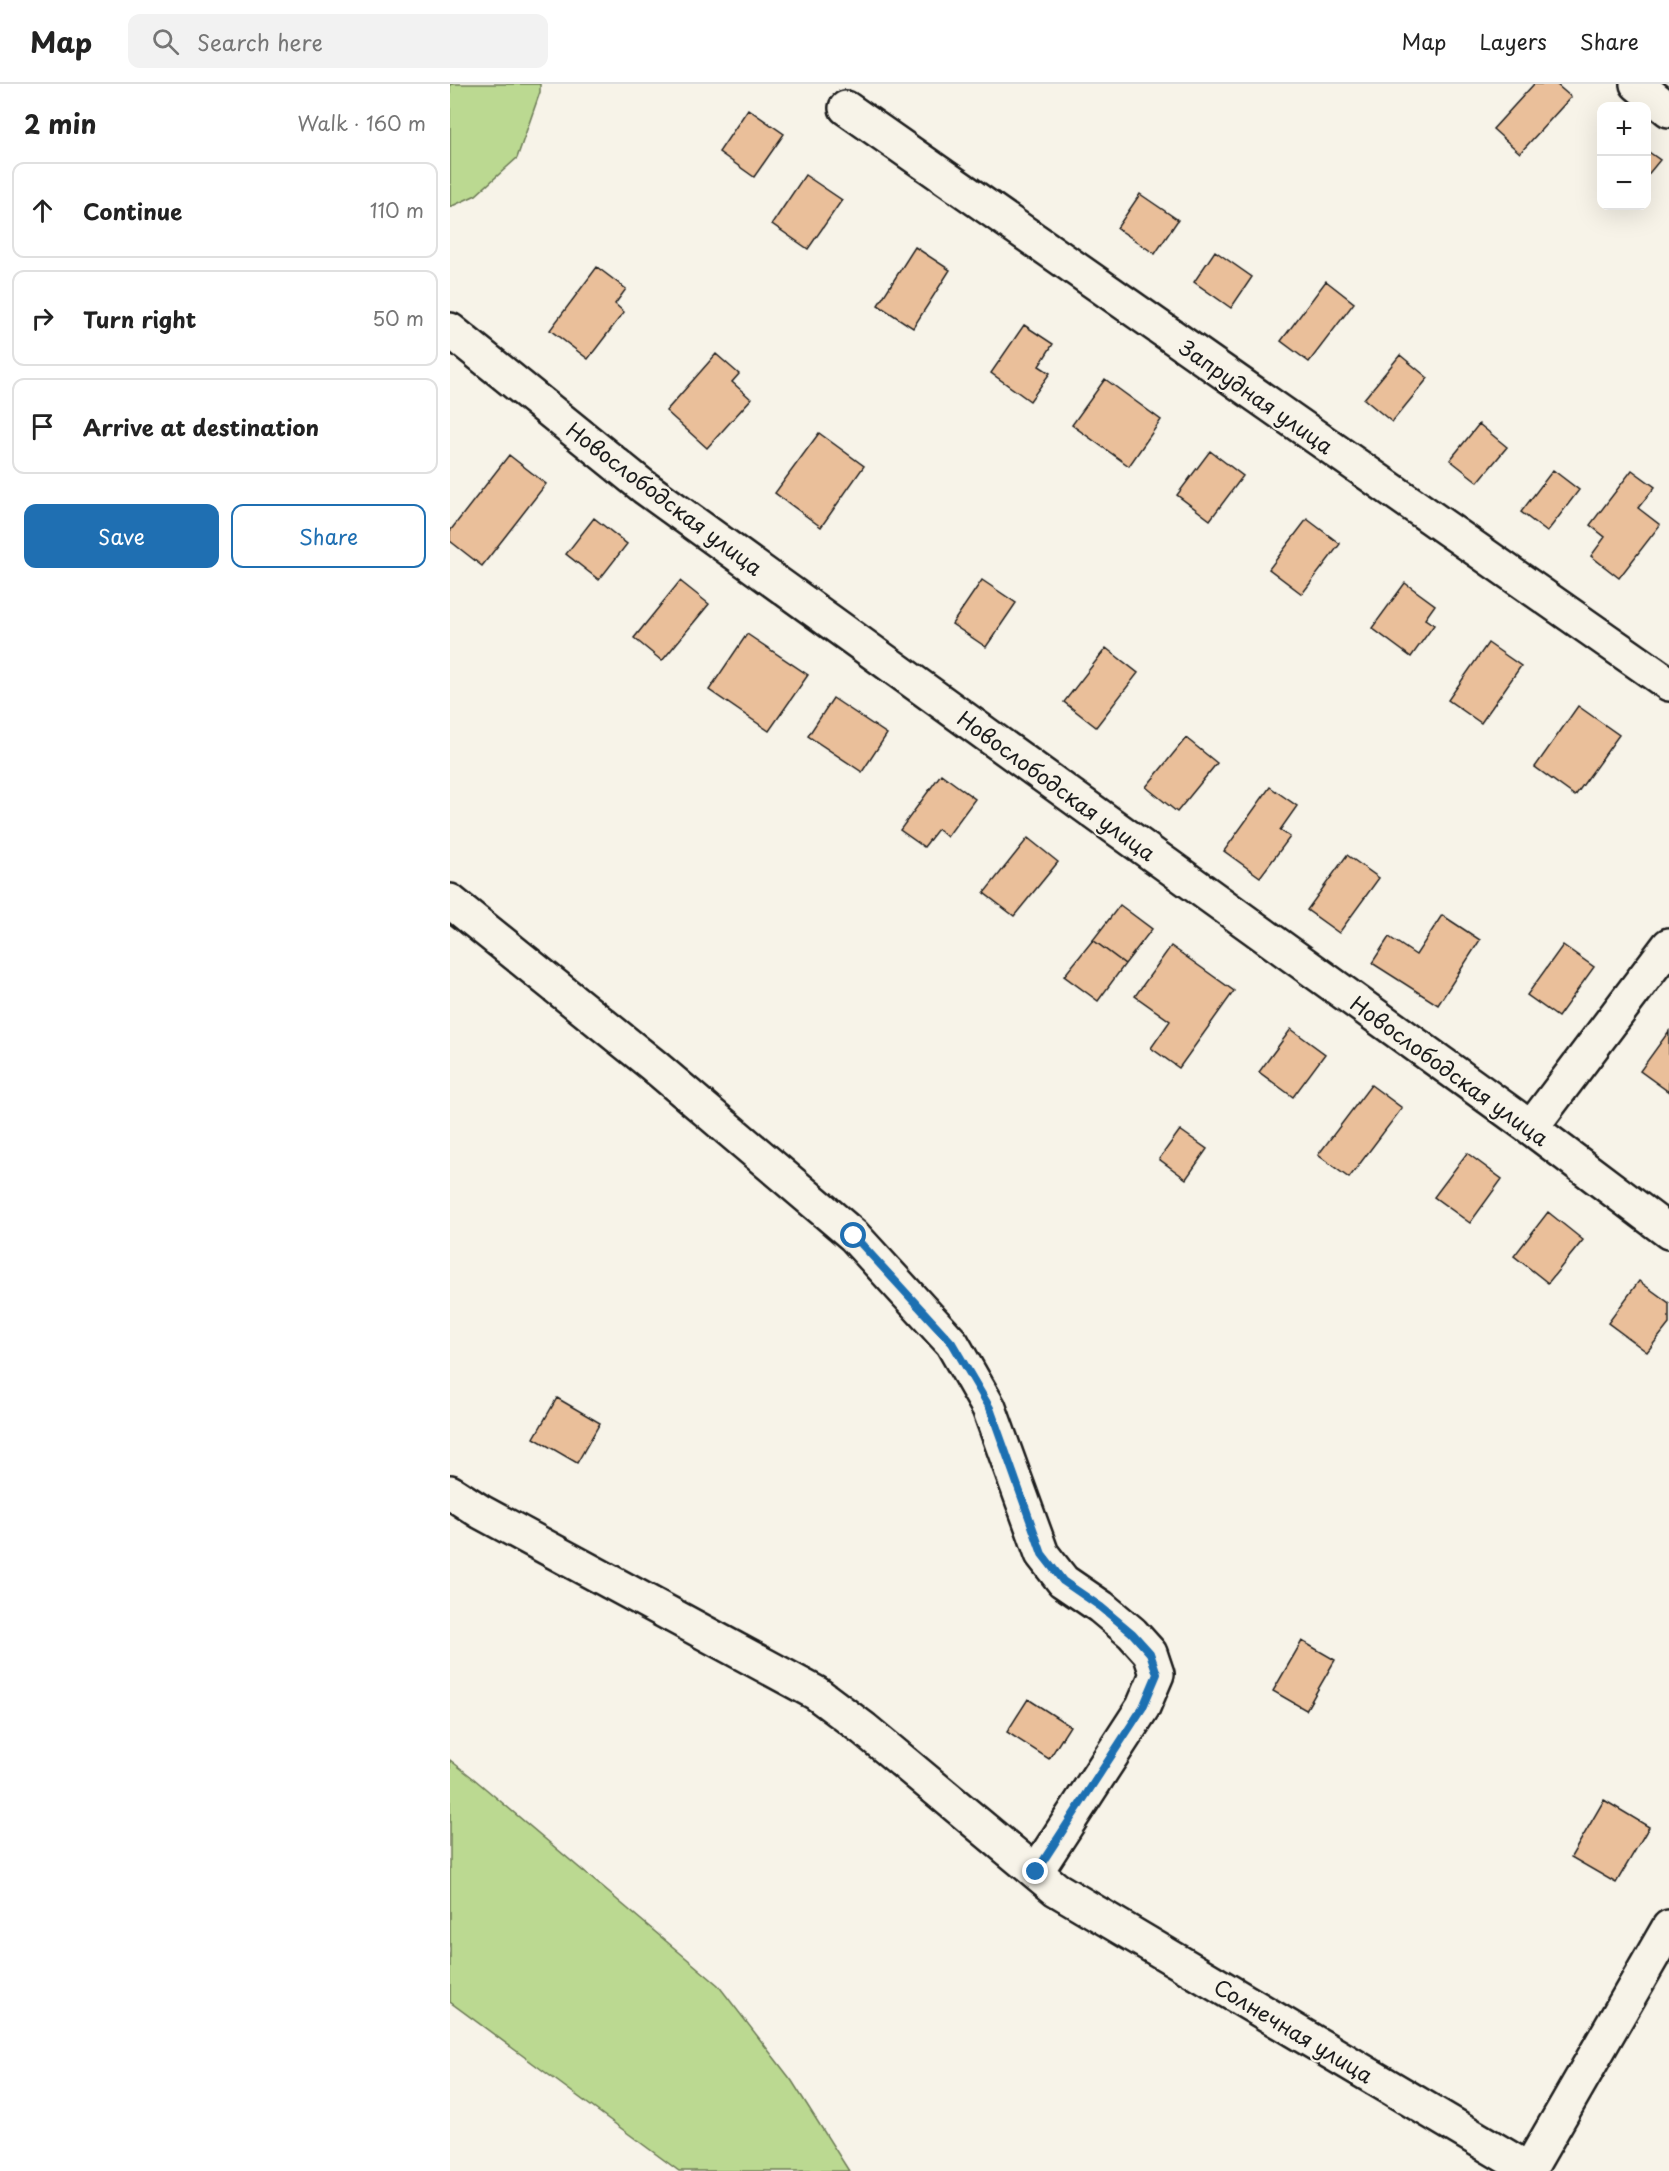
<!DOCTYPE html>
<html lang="en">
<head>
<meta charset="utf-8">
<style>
	:root { --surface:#fff; --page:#f2f2f2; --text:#222; --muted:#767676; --line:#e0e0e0; --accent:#1f6fb2 }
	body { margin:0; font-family:"Playpen Sans",sans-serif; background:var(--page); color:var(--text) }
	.controls { position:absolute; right:18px; top:18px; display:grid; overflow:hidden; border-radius:12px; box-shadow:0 6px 24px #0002 }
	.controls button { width:54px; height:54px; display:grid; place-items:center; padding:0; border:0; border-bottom:2px solid var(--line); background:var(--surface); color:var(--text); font:30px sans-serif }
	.stop { position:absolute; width:18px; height:18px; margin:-14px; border:4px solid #1f6fb2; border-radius:50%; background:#fff }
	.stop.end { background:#1f6fb2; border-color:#fff; box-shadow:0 2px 6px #0008 }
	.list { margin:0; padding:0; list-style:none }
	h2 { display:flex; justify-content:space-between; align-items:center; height:78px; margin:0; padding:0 24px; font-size:26px }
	h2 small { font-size:20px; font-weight:400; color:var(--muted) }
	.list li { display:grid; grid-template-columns:39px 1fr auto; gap:18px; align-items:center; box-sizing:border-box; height:96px; margin:0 12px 12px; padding:0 12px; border:2px solid var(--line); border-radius:12px }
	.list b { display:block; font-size:22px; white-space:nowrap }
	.list em { font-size:20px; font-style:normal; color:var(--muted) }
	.actions { display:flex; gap:12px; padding:18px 24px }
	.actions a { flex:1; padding:14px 0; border:2px solid var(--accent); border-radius:12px; text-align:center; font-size:21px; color:var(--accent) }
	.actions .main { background:var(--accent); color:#fff }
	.icon { flex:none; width:33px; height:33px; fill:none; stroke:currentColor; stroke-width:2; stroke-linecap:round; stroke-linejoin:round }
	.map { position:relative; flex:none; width:1219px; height:2087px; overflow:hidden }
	header { display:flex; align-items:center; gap:36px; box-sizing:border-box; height:84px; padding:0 30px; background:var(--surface); border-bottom:2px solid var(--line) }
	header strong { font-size:28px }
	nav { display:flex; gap:33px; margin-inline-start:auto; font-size:21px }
	.search { width:420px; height:54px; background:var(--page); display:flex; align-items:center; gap:15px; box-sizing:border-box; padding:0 21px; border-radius:12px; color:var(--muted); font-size:22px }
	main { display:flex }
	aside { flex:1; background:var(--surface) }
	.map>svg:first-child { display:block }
</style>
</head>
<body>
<header>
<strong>Map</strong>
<div class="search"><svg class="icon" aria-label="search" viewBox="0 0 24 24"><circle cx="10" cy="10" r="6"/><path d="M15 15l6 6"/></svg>Search here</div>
<nav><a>Map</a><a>Layers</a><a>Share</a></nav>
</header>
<main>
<aside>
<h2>2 min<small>Walk · 160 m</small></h2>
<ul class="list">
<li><svg class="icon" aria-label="ahead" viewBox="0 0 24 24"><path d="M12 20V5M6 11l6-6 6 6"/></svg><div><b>Continue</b></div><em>110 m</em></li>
<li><svg class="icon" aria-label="right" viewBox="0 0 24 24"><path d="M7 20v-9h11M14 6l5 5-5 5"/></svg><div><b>Turn right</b></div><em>50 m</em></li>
<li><svg class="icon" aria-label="arrive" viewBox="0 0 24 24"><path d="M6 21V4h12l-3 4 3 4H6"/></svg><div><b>Arrive at destination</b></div></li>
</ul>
<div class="actions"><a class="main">Save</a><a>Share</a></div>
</aside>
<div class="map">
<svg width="1219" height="2087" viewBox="0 0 1219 2087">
	<rect width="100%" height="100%" fill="#f7f3e8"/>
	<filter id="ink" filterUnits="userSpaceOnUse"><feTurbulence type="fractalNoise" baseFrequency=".0167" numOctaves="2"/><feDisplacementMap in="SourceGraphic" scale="12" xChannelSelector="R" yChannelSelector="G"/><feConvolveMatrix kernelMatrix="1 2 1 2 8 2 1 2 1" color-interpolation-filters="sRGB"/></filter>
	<g filter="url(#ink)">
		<path fill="#bbd991" stroke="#6c7a56" stroke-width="1.5" d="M0,0H90V8L67,74L26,111L0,123Z
			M0,1676L23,1694L268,1901L342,1997L399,2087H229L0,1918Z"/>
		<path fill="#eabf9a" stroke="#1c1c1c" stroke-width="1.5" d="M1084,0H1106L1121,13L1070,69L1043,45Z
			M298,25L334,50L304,93L269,68Z
			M1196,66L1210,76L1196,93Z
			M355,91L392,116L358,165L322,140Z
			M690,110L728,136L705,170L667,144Z
			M465,163L500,186L463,244L428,221Z
			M765,167L802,193L781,224L744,198Z
			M147,183L176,205L165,220L174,228L138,275L100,246Z
			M876,197L904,219L859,278L831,257Z
			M574,241L603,260L589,282L600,289L580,317L541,289Z
			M266,270L289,290L282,298L301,315L257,364L216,327Z
			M950,271L978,294L942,338L914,315Z
			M655,295L711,336L679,382L622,341Z
			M1029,340L1057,363L1028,398L1000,376Z
			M369,349L414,382L371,443L325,409Z
			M760,367L793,392L760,436L727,411Z
			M59,371L96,400L32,482L0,457V447Z
			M1103,386L1129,406L1097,448L1071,428Z
			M1182,386L1205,403L1188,424L1210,441L1169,494L1141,472L1155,453L1140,441Z
			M144,434L177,460L149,496L116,470Z
			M857,435L890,460L852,510L819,485Z
			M532,496L566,519L536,563L502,540Z
			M230,497L259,520L212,577L184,554Z
			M955,499L985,521L975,535L984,541L961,573L922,544Z
			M297,550L358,591L319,647L259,606Z
			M1038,559L1071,582L1031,639L998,616Z
			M656,564L688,589L646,643L614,618Z
			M383,614L437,650L412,688L358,652Z
			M1128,622L1169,651L1125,712L1085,683Z
			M736,654L767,679L727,728L696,703Z
			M491,690L525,715L497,753L488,745L474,763L450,746Z
			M820,703L847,722L830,746L840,753L810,793L774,767Z
			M578,754L608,778L564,832L534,809Z
			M897,771L929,794L889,849L857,826Z
			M670,821L702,845L675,880L643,856Z
			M992,831L1030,856L988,921L922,879L939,853L966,871Z
			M643,856L675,880L648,917L614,892Z
			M1113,861L1144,883L1108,933L1077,911Z
			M721,862L784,907L729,984L701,964L720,937L685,912Z
			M841,945L875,970L843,1013L809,988Z
			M1219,947V1008L1190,987Z
			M921,1001L952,1024L899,1094L868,1071Z
			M730,1046L757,1065L736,1095L709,1075Z
			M1017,1069L1052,1095L1020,1139L984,1113Z
			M1098,1128L1133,1156L1098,1199L1064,1172Z
			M1189,1197L1219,1219V1240L1197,1268L1158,1239Z
			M107,1314L150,1339L127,1379L84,1354Z
			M852,1557L885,1576L856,1626L823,1607Z
			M578,1615L620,1642L599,1675L557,1648Z
			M1154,1716L1199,1743L1166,1799L1121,1773Z"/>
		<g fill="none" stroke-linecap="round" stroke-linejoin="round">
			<defs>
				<path id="minor" d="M1187,0L1219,26
					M396,24L1219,600
					M0,246L194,403L1081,1044L1219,1148
					M0,817L203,981L404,1152L502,1259L539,1324L592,1470L613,1497L651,1523L682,1549L700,1569L707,1590L693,1623L586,1788
					M1081,1044L1219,861
					M0,1408L31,1428L366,1609L414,1645L606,1805L1081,2087
					M1079,2086L1219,1843"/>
			</defs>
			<use href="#minor" stroke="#1c1c1c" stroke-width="38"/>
			<use href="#minor" stroke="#f7f3e8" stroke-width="33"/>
		</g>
	</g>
	<g fill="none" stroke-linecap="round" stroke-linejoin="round" filter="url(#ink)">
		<path stroke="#1f6fb2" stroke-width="8" d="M404,1152L502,1259L540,1324L592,1470L613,1497L651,1523L682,1549L700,1569L707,1590L693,1623L586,1788"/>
	</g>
	<g text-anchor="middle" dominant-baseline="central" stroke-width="4.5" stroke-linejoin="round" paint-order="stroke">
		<g font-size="21" fill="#1c1c1c" stroke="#f7f3e8">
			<text transform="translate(807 312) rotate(35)">Запрудная улица</text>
			<text transform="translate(215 414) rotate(37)">Новослободская улица</text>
			<text transform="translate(607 701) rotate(36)">Новослободская улица</text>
			<text transform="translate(1000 986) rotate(36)">Новослободская улица</text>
			<text transform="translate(844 1946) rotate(31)">Солнечная улица</text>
		</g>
	</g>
</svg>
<div class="controls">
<button>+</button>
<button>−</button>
</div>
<div class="stop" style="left:404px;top:1152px"></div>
<div class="stop end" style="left:586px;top:1788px"></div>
</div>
</main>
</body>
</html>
